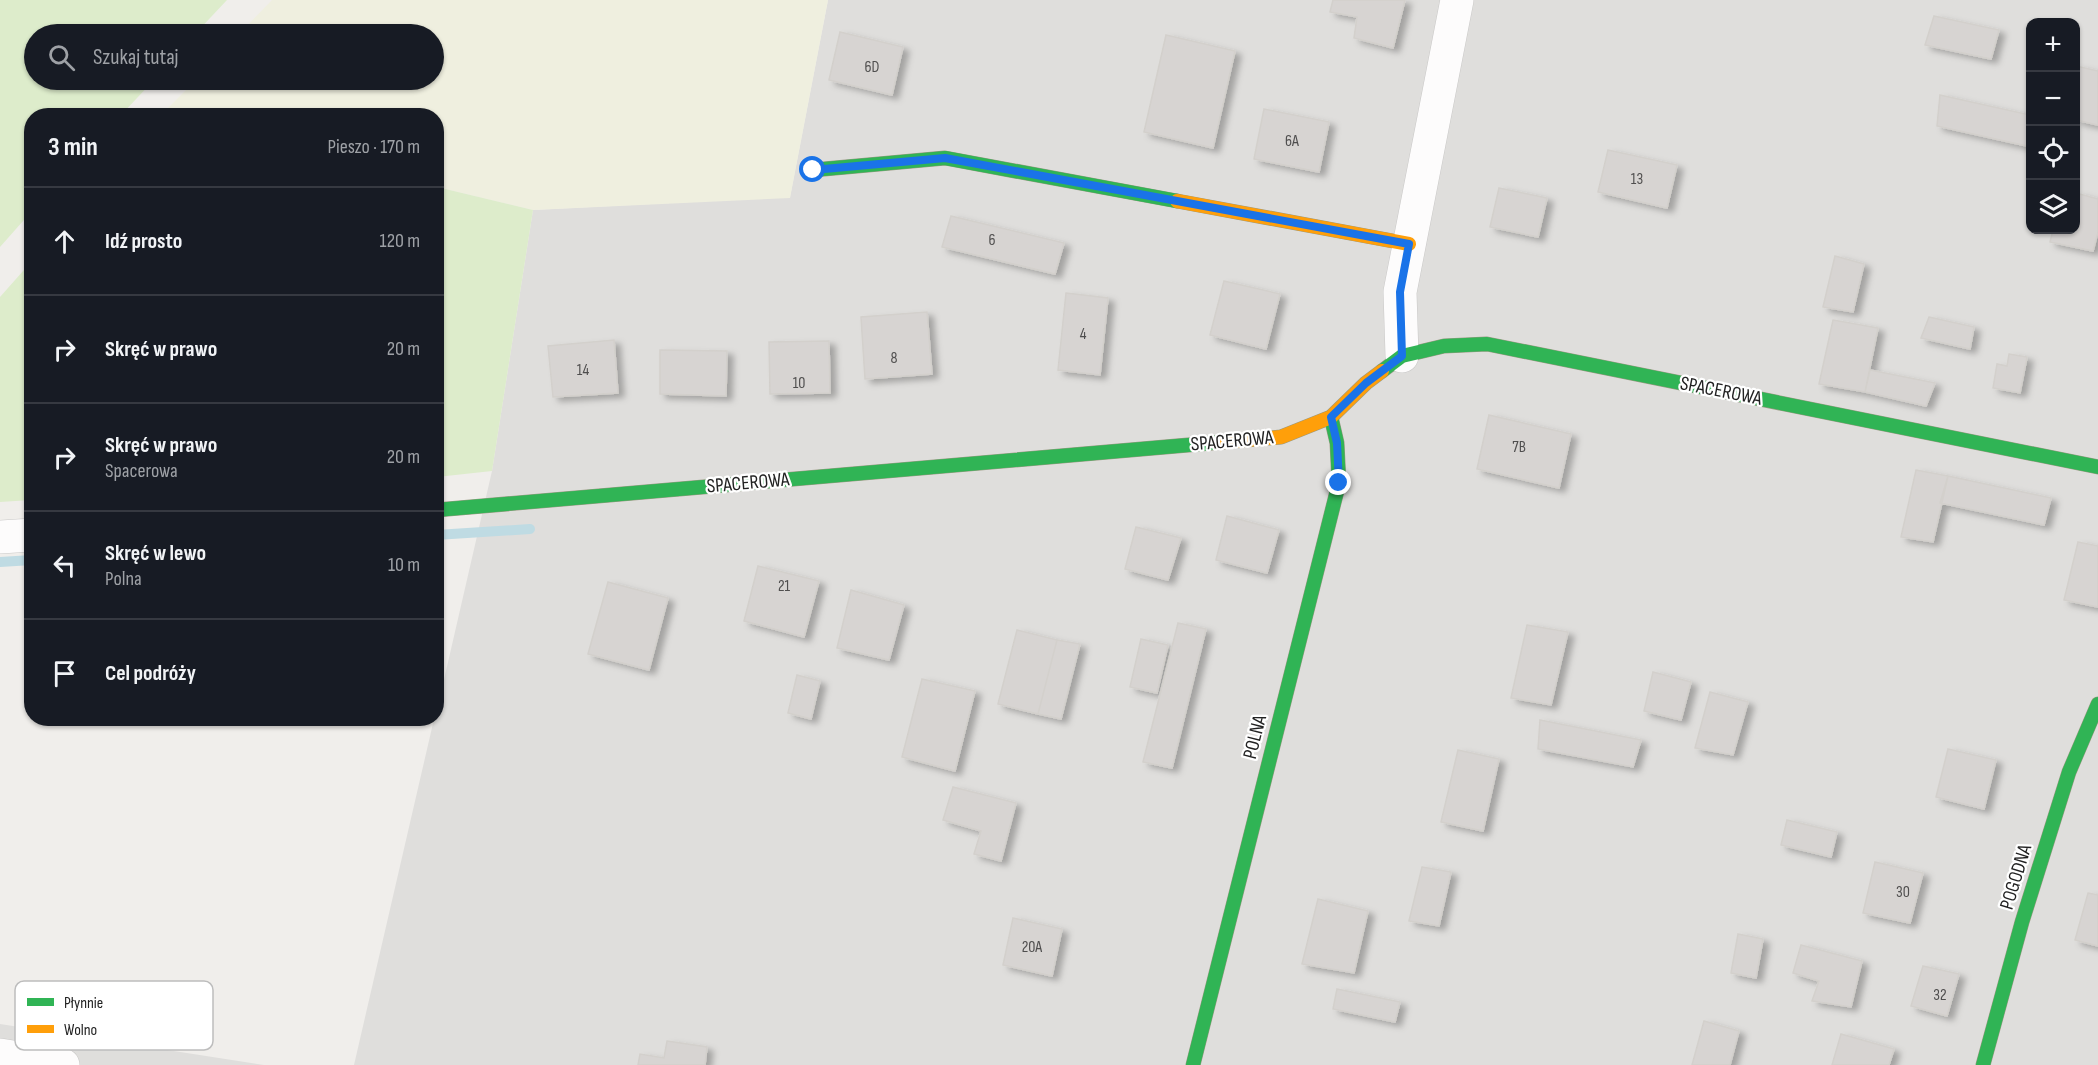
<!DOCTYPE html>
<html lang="pl">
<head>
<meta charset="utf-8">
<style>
	:root { --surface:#171b24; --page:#20242c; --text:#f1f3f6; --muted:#9ea1a6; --line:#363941 }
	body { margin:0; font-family:"Sofia Sans Condensed",sans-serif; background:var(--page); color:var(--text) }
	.controls { position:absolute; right:18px; top:18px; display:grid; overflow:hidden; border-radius:12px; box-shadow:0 2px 4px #0004 }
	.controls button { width:54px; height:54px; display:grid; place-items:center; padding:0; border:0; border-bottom:2px solid var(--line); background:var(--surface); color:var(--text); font:30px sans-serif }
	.stop { position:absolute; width:18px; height:18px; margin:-14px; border:4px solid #1a73e8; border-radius:50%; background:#fff }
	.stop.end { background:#1a73e8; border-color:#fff; box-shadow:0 2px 6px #0008 }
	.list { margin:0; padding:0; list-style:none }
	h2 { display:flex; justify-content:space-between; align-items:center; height:78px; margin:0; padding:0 24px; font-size:26px }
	h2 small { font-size:20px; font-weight:400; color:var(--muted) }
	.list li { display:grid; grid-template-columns:39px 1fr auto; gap:18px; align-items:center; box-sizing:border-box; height:108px; padding:0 24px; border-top:2px solid var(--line) }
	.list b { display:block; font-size:22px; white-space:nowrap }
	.list p { margin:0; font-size:20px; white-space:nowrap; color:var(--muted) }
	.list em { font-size:20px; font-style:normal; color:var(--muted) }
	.icon { flex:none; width:33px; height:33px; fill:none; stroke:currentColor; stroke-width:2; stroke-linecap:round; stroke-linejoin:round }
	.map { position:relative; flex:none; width:2098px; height:1065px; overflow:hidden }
	.search { position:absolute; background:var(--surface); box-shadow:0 2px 4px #0004; left:24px; top:24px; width:420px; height:66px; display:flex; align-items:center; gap:15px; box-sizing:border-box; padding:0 21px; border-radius:33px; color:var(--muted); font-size:22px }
	.panel { position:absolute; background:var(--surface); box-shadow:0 2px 4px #0004; left:24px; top:108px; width:420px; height:618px; border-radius:24px }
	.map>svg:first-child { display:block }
</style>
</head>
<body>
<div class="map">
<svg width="2098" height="1065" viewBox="0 0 2098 1065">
	<defs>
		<filter id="shadow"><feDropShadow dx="6" dy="4" stdDeviation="3" flood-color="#0004"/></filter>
	</defs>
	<rect width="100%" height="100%" fill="#f0eeeb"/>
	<path fill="#dfdedc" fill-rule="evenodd" d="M828,0H2098V1065H354L434,719L436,718L437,710L492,471L533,210L790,197ZM2030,22H2076V230H2030Z
		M0,1024L264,1065H0Z"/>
	<path fill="#efefdf" d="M272,0H828L790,198L533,210L437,187L436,116L161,115L196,80H434V34H239Z"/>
	<path fill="#ddeccb" d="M0,0H227L195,34H34V80H154L121,115L32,116L31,212L0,247Z
		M437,187L533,210L492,471L437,477Z
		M31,262V500L0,502V297Z"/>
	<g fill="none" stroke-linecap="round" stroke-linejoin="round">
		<path stroke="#bfdbe3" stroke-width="10" d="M436,535L530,529
			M0,562L32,560"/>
	</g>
	<path fill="#d7d4d2" stroke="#d3d0cc" stroke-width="1.5" filter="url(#shadow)" d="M1333,0H1405L1393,48L1354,38L1357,17L1330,12Z
		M1934,16L1999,30L1991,59L1925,45Z
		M840,32L903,47L892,95L829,80Z
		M1166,35L1235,51L1213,148L1144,132Z
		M2076,66L2098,71V125L2076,120Z
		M1940,95L2030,115V134L2027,146L1937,126Z
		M1264,109L1329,122L1319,172L1254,159Z
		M1608,150L1677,165L1667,208L1598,192Z
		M1499,188L1547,198L1538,237L1490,227Z
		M2076,193L2098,199V232L2093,251L2050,242L2053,230H2076Z
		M951,216L1064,243L1055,274L942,247Z
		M1835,256L1864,264L1853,312L1823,307Z
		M1224,281L1280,294L1266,349L1210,335Z
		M1066,293L1108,298L1100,375L1058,370Z
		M927,312L932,374L865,379L861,317Z
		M1929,317L1974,327L1970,349L1921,338Z
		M1833,320L1878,328L1865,392L1819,384Z
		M614,340L618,393L553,397L548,346Z
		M829,341L830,393L770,394L769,342Z
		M660,350L727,351L726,396L660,394Z
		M2009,354L2027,357L2020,393L1993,388L1997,364L2007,366Z
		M1870,370L1935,383L1926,406L1865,392Z
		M1489,415L1571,434L1559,488L1477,469Z
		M1916,470L1948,476L1933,542L1901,537Z
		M1948,476L2051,498L2044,525L1940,503Z
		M1227,516L1279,530L1267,573L1216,560Z
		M1136,527L1181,538L1168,580L1125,569Z
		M2078,542L2098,546V607L2064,600Z
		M758,566L819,581L804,637L744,621Z
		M608,582L668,598L649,670L588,654Z
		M851,590L904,605L889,660L837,648Z
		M1178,623L1206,629L1172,768L1143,762Z
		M1527,625L1568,632L1551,705L1511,698Z
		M1017,630L1057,640L1038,714L998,704Z
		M1141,639L1168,645L1157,693L1130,687Z
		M1057,640L1080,644L1061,719L1038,714Z
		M1653,672L1691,682L1681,720L1644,711Z
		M797,675L820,681L811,719L788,713Z
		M922,679L975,691L955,771L902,757Z
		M1710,692L1748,702L1733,755L1695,748Z
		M1540,720L1641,740L1633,767L1538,749Z
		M1948,749L1996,760L1984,809L1936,797Z
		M1458,750L1499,759L1483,831L1441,822Z
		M953,787L1016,803L1001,861L974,854L981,831L943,820Z
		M1787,820L1837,832L1831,857L1781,845Z
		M1875,862L1923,873L1910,923L1863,913Z
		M1422,867L1451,872L1439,926L1409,921Z
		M2088,893L2098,895V946L2075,940Z
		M1318,899L1368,911L1354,973L1302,964Z
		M1013,918L1062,929L1052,976L1003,965Z
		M1738,934L1763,939L1756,978L1731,973Z
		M1801,945L1862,961L1851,1007L1812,1001L1819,981L1793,973Z
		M1923,966L1959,974L1947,1016L1911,1006Z
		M1337,989L1400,1002L1395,1022L1333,1009Z
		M1704,1021L1739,1031L1730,1065H1692Z
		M1841,1034L1894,1049L1889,1065H1832Z
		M667,1041L707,1047L705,1065H638L640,1054L664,1058Z"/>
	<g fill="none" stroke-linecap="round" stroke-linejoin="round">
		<defs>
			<path id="street" d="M1402,356L1400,292L1457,0
				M0,537L32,535
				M0,1055L63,1065"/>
			<path id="fast" d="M813,170L945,158L1177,201
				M1382,371L1402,356L1444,346L1487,344L2098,467
				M436,510L1223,442
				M1193,1065L1339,483L1337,443L1331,417
				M1983,1065L2022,922L2069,772L2098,704"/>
			<path id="slow" d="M1177,201L1409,244
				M1223,442L1281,437L1331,417L1366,383L1382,371"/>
		</defs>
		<use href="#street" stroke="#c9c8c7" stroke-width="34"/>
		<use href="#fast" stroke="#999a82" stroke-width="15"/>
		<use href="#slow" stroke="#999a82" stroke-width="15"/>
		<use href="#street" stroke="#fdfcfc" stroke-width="33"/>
		<use href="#fast" stroke="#30b455" stroke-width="14"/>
		<use href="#slow" stroke="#ff9f0a" stroke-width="14"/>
	</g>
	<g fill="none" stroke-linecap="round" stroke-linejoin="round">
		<path stroke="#1a73e8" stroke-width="8" d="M813,170L945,158L1409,244L1400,292L1402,356L1366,383L1331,417L1337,443L1339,483"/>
	</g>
	<g text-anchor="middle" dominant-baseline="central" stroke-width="4.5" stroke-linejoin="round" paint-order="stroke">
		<g font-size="16" fill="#4f4e4e">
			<text x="872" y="67">6D</text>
			<text x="1292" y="141">6A</text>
			<text x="1637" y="179">13</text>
			<text x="992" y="240">6</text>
			<text x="1083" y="334">4</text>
			<text x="894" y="358">8</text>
			<text x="583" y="370">14</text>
			<text x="799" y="383">10</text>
			<text x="1519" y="447">7B</text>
			<text x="784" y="586">21</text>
			<text x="1903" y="892">30</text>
			<text x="1032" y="947">20A</text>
			<text x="1940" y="995">32</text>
		</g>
		<g font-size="20" fill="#222" stroke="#fff">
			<text transform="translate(1721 391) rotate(11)">SPACEROWA</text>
			<text transform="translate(1232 441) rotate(-5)">SPACEROWA</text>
			<text transform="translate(748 483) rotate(-5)">SPACEROWA</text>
			<text transform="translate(1255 737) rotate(-76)">POLNA</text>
			<text transform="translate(2016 877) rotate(-73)">POGODNA</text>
		</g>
	</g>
	<rect x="15" y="981" width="198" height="69" rx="9" fill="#fff" stroke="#bdbdbd" stroke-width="1.5"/>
	<rect x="27" y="998" width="27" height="8" fill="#30b455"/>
	<rect x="27" y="1025" width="27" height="8" fill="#ff9f0a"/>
	<g font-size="16" fill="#222">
		<text x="64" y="1008">Płynnie</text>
		<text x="64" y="1035">Wolno</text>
	</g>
</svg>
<div class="controls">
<button>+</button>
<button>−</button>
<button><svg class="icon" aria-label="locate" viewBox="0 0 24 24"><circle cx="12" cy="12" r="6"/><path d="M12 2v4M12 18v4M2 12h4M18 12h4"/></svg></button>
<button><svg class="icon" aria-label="layers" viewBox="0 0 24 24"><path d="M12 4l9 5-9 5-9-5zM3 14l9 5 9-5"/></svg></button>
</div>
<div class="stop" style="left:813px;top:170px"></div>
<div class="stop end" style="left:1339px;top:483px"></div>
<div class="search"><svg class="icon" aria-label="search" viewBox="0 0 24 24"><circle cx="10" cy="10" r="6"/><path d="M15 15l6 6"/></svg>Szukaj tutaj</div>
<section class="panel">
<h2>3 min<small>Pieszo · 170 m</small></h2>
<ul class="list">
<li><svg class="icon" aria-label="ahead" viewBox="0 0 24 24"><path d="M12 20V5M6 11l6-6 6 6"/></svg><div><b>Idź prosto</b></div><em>120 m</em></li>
<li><svg class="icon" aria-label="right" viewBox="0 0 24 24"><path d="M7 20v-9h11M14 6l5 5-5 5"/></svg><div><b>Skręć w prawo</b></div><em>20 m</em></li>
<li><svg class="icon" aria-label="right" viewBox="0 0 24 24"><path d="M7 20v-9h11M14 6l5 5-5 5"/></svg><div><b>Skręć w prawo</b><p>Spacerowa</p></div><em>20 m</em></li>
<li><svg class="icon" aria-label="left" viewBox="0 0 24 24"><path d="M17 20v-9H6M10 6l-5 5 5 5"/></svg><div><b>Skręć w lewo</b><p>Polna</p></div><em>10 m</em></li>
<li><svg class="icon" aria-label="arrive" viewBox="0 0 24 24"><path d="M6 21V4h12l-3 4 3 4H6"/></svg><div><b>Cel podróży</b></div></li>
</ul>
</section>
</div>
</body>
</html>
